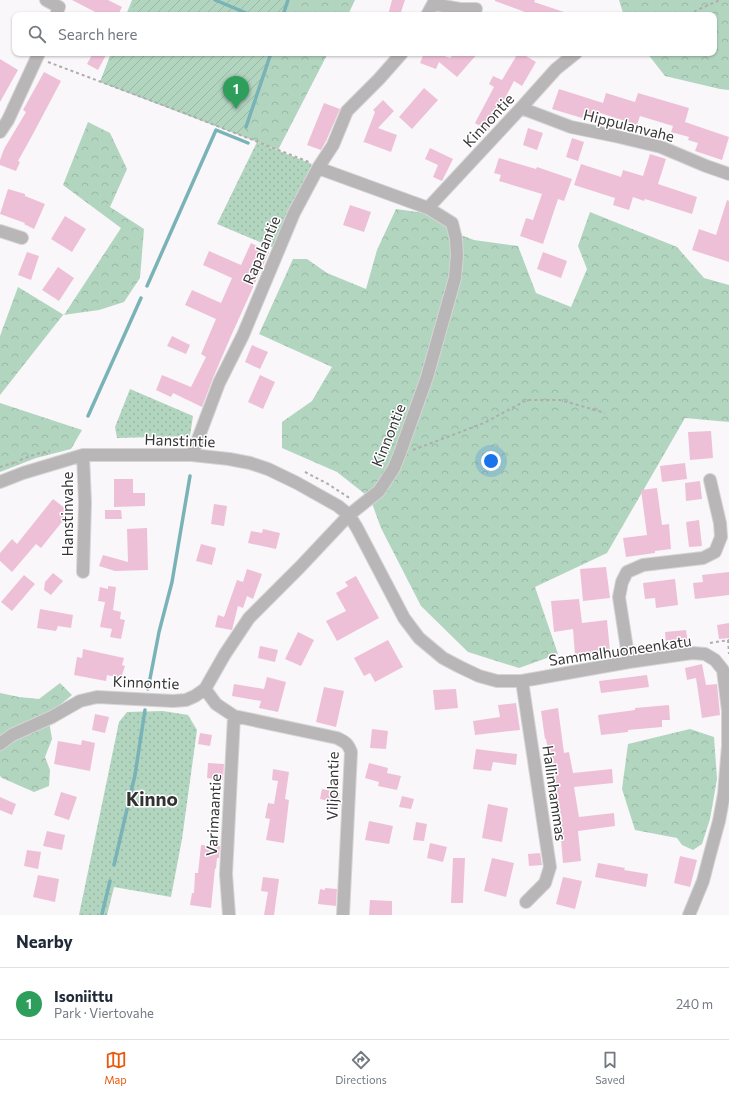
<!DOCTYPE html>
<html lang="en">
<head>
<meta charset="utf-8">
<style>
	:root { --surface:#fff; --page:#f2f2f3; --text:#1f2937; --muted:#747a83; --line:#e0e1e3; --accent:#ea580c }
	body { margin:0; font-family:Commissioner,sans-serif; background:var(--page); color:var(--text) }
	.you { position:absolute; left:491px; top:461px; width:14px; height:14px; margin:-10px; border:3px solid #fff; border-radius:50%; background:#1a73e8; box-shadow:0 0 0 6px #1a73e833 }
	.badge { display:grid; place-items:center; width:26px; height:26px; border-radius:50%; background:var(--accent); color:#fff; font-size:13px; font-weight:700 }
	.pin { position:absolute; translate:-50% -33px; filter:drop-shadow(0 1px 2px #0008) }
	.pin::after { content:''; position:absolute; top:21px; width:14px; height:12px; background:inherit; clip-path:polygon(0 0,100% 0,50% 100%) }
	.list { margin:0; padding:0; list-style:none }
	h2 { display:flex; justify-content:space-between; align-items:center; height:52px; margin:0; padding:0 16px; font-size:17px }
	h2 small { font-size:13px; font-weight:400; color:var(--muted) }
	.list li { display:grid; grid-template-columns:26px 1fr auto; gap:12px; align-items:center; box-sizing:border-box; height:72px; padding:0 16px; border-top:1px solid var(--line) }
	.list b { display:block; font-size:15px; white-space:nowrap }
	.list p { margin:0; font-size:13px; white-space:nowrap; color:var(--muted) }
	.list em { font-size:13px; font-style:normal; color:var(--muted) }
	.icon { flex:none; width:22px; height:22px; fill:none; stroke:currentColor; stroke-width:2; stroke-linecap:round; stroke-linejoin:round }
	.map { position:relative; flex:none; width:729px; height:915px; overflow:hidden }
	.search { position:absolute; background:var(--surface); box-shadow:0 1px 3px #0004; left:12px; right:12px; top:12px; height:44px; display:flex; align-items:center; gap:10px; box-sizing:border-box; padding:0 14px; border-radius:8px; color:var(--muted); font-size:15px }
	.sheet { height:124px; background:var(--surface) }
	nav { display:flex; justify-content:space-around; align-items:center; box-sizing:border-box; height:56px; border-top:1px solid var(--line); background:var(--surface); font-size:11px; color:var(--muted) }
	nav a { display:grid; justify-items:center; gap:2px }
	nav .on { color:var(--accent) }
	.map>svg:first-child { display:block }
</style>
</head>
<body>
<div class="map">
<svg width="729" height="915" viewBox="0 0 729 915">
	<defs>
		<pattern id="grass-dots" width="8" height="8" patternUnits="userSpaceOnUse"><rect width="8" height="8" fill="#b2d5c0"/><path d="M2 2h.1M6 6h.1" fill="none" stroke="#9ab7a6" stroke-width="1.8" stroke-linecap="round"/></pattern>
		<pattern id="forest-crowns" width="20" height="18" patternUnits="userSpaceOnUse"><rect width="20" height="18" fill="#b2d5c0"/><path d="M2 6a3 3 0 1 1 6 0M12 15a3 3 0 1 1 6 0" fill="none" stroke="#9ab7a6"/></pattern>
		<pattern id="garden-furrows" width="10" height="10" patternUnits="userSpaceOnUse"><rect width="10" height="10" fill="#b2d5c0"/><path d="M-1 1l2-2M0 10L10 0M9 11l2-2" fill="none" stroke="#9ab7a6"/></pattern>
	</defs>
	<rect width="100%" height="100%" fill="#f9f7f9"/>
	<path fill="url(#grass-dots)" d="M257,142L312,164L289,214L274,248L217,224Z
		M130,389L193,416L190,436L117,438L115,427Z
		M163,711L188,715L197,730L182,839L171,897L114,887L107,915H79L119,722L127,712Z"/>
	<path fill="url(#forest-crowns)" d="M132,0H355L348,15H126Z
		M619,0H729V90L720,89L665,76L647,53H714V15H628L623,13Z
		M111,53H328L278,150L100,82Z
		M88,122L110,133L127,169L110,207L144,229L140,278L124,302L99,310L63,315L0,395V336L18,287L64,315L121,228L63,185Z
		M396,209L439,215L458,234L474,240L518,246L536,293L571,307L587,269L578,246L590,212L677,247L704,278L729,285V422L685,418L607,553L535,587L558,654L519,668L468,652L421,606L381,528L370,498L337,472L282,448V422L312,401L332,367L259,334L293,259H307L327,273L366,289L377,250Z
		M0,403L82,430L71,449L36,458L0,472Z
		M60,683L72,695L48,715L52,739L45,757L50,770L49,786L34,792L2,778L0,776V693L19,697L39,699Z
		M690,729L714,737L717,779L710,819L702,844L693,850L682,845L677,838L635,830L622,789L628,744Z"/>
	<path fill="url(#garden-furrows)" d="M136,0H288L283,15H129Z
		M113,53H271L243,136L100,82Z"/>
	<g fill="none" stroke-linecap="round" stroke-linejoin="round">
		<path stroke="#7ab3b7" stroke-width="3.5" d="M215,0L251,15
			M283,15L288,0
			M246,127L271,53
			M147,286L216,130L248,143
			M88,416L141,298
			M148,689L159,632L172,582L190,476
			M114,865L135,775L145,710
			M102,914L110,881"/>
	</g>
	<path fill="#eec0d7" d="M72,0H108L122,7L118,15H101Z
		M392,0H405L400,15H388Z
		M495,0H535L534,2L567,13V15H533L495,1Z
		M93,53H107L98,70L87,64Z
		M424,53H436L450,58L455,53H478L457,77L439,62L436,69L420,63Z
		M518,53H521L536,62L522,86L514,81L488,131L475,123L494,87L489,84L493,76L502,80Z
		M0,59L18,70L0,102Z
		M44,72L61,81L33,134L18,161L20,162L16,171L0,165V160L4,149L26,112L23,110Z
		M424,88L438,100L412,129L399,117Z
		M559,89L603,103L606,93L635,102L638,93L689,108L685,122L729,137L722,160L695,151L698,143L688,140L689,137L671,132L673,126L640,116L637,125L594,111L592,116L584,113L582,118L552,109Z
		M383,100L394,111L378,128L397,135L391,152L364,142L363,143L375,112L373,110Z
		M324,103L340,109L326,141L321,150L307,145Z
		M528,128L543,133L537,150L523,145Z
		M572,138L584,142L578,161L566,157Z
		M430,148L453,159L442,181L433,177L438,165L425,159Z
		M650,154L666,159L658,184L697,197L692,214L645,199L644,201L633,197L629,210L613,205L615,198L574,185L581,164L621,177L623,170L643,176Z
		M499,158L536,169L537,167L572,179L564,201L558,199L543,244L520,236L526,218L533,220L542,194L499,181L501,175L494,173Z
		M8,189L25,194V196L45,204L34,229L24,224L25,223L0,214Z
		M727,200L729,201V262L692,250L699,229L716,235Z
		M350,205L371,212L364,232L343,225Z
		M65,216L86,229L72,252L51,239Z
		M251,243L269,252L231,336L213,378L202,407L173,393L171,397L156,390L162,375L191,387L206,357L201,354L216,319L185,305L192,290L221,303L232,278L203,265L209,251L241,265Z
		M27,252L39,256L31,280L18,275Z
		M543,252L567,261L561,278L537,269Z
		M58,267L74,278L59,301L42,290Z
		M172,336L190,345L186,354L167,346Z
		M252,345L268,352L260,369L245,362Z
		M260,375L275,382L263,409L248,402Z
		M711,431L713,458L690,460L688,432Z
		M685,463L687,479L662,482L660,466Z
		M114,479H133V493H145V506L114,507Z
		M700,481L702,499L686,501L685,483Z
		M657,488L662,525L669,524L671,549L655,551V553L626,557L623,538L647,535L641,490Z
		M53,499L70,512L41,548L36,544L12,572L0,561V553L12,539L17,544Z
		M214,504L227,506L224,526L211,524Z
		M105,510H121L122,519H105Z
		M699,520L702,546L689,547L686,522Z
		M147,528L148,570L115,571L99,566L103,555L128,562L127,529Z
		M263,529L280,533L276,549L248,543L251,531L262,533Z
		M201,544L216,548L212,565L196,561Z
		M606,567L610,598L583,601L580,569Z
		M247,569L262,574L253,599L247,596L243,608L238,606L232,630L215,627L218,615L224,617L237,580L243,582Z
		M729,572V595L695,599L693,583L703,582L702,575Z
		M53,573L63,581L51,595L44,590L45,582Z
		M24,575L35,584L12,611L1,602Z
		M356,576L379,618L337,641L326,621L346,611L336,593L348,586L345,582Z
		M675,579L678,605L656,608L655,598L645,599L643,583Z
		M108,586L116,587L113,610L121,612L120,619L125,620L121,639L110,637L112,629L100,627L105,602L98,601L100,587L108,589Z
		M579,599L582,623L607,620L610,652L575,656L573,629L554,632L551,601Z
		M40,609L73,615L71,628L58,626L56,631L37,628Z
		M729,623V638L719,639L717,625Z
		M686,630L688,643L666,645L665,632Z
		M298,632L314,640L301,666L285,659Z
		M388,640L403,667L375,682L370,673L364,676L354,658Z
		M260,646L278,650L275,662L258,658Z
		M83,649L124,658L122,665L125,666L121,678L107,675L106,681L74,675L77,657L82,658Z
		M702,664L706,685L717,684L720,715L702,718L696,678L687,680L685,668Z
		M647,675L649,687L601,693L599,681Z
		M267,677L286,682L278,712L259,708L261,701L232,696L234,684L264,689Z
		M324,687L344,691L336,727L316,722Z
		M456,689L458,708L435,710L433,690Z
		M516,703L520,730L475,735L473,721L500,717L498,705Z
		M669,705L670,720H662V727L628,730V732L601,735L598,715L635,710V708Z
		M558,708L564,753L569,752L573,773L612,769L613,783L574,787L579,817L614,813L615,826L578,831L581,861L563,863L561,840H563L554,780H553L546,739H545L541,711Z
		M95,714L109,717L105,733L92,730Z
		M372,729L388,731L386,749L370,748Z
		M200,733L212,735L210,746L198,744Z
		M82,740L95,743L90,771L54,764L58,741L81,745Z
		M476,749L517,754L516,765L493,762L491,771L473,769Z
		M208,763L224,764L223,780L207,778Z
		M369,763L388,768L387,773L401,776L397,790L378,786L379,782L365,778Z
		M273,769L289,772L285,799L289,800L284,843L266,840L270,819L265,818L268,803L274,804L278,781L272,780Z
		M322,789L340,793L338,803L320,799Z
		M61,792L77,797L69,820L54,815Z
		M402,796L414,799L411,809L399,807Z
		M0,797L16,804L12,815L0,810Z
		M488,804L508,808L502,842L482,838Z
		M369,821L393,826L389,844L365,840Z
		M416,822L427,824L424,841L413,840Z
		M47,831L65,835L62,850L43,846Z
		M430,843L447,847L443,862L427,858Z
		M201,845L220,846L219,858H217L216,869L215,868L211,908L190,905L192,893H194L195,873H198Z
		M27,850L41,852L38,869L24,866Z
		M540,853L542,865L529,866L528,854Z
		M680,856L697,860L690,887L674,883Z
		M453,858H465L463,903H451Z
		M492,858L514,863L506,897L484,891Z
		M598,863L625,868L624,870L648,874L646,887L595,877Z
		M38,875L59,879L55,902L33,897Z
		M263,877L279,879L274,915H264L268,892L261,891Z
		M563,877L582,881L575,909L556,904Z
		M325,888L337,889L336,906L318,904L320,889L325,890Z
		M370,900L392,901V915H369Z"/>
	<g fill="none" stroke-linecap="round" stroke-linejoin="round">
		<defs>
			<path id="minor" d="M46,0L59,7L56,15
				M427,15L433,4L460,9H476
				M521,108L571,127L615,136L661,147L706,166L729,174
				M0,132L8,120L39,53
				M318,168L333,145L347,111L379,79L402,53
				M0,231L22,238
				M83,455L85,503L83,572
				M192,455L219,383L243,335L294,213L318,168L428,208
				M0,482L23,473L83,455H192L229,459L250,463L268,469L297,483L338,506L349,515L357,528L404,618L419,638L443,658L460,667L479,676L497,681H522L629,662L692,653L705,654L715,660L723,670L728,711V746L724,794L719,821L710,854L703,881L689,915
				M629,662L619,597L622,582L627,572L643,565L703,558L715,552L721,537L720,523L710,480
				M522,681L550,867L545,883L526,902
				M205,689L216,704L234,716L337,738C345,742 348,743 351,752L343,915
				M0,744L12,735L52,717L80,701L97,697L173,701L186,700L195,696L205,689L225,654L249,618L300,567L349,515L379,491L394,468L400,453L427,377L455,278L457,255L456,239L452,223L428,208L521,108L556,69L576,53
				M229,915L226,874L234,716"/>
		</defs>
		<use href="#minor" stroke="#d6d4d6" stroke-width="14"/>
		<path stroke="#aeadae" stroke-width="2" stroke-dasharray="3 3" stroke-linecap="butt" d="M689,15L697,10L720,0
			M48,62L184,113L309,162
			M413,450L484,423L527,400H560L578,405L605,413
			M20,460L36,454L50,451
			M0,467L16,462
			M305,472L328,484L351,499
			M728,640L729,654
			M710,643L729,640"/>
		<use href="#minor" stroke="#b8b6b6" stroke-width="12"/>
	</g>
	<g text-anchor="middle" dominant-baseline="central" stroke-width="3" stroke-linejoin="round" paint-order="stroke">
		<g font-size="15" fill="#353535" stroke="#fff">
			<text transform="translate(488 120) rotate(-47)">Kinnontie</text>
			<text transform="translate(629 125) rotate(14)">Hippulanvahe</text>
			<text transform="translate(261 250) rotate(-67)">Rapalantie</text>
			<text transform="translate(388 435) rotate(-68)">Kinnontie</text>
			<text transform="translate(180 440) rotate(2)">Hanstintie</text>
			<text transform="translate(67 514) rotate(-90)">Hanstinvahe</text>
			<text transform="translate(620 650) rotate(-8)">Sammalhuoneenkatu</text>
			<text transform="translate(146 682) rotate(2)">Kinnontie</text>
			<text transform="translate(332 786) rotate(-89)">Viljolantie</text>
			<text transform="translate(555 793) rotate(82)">Hallinhammas</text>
			<text transform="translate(213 815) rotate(-87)">Varimaantie</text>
		</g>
		<g font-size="19" font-weight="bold" fill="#333233" stroke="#fff">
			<text x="152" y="798">Kinno</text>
		</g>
	</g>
</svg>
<div class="you"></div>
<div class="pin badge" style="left:236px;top:109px;background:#2e9e5b">1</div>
<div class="search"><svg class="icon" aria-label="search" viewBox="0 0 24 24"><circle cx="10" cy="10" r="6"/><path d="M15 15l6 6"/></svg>Search here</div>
</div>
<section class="sheet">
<h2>Nearby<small></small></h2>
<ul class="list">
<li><span class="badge" style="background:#2e9e5b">1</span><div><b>Isoniittu</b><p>Park · Viertovahe</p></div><em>240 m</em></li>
</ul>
</section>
<nav>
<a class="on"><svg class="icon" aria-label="map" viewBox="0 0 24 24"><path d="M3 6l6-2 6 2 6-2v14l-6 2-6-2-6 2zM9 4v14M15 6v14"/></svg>Map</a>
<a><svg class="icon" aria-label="directions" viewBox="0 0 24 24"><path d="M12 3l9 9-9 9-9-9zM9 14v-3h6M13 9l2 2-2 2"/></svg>Directions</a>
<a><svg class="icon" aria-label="saved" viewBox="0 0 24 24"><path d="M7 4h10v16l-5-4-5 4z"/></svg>Saved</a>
</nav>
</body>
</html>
